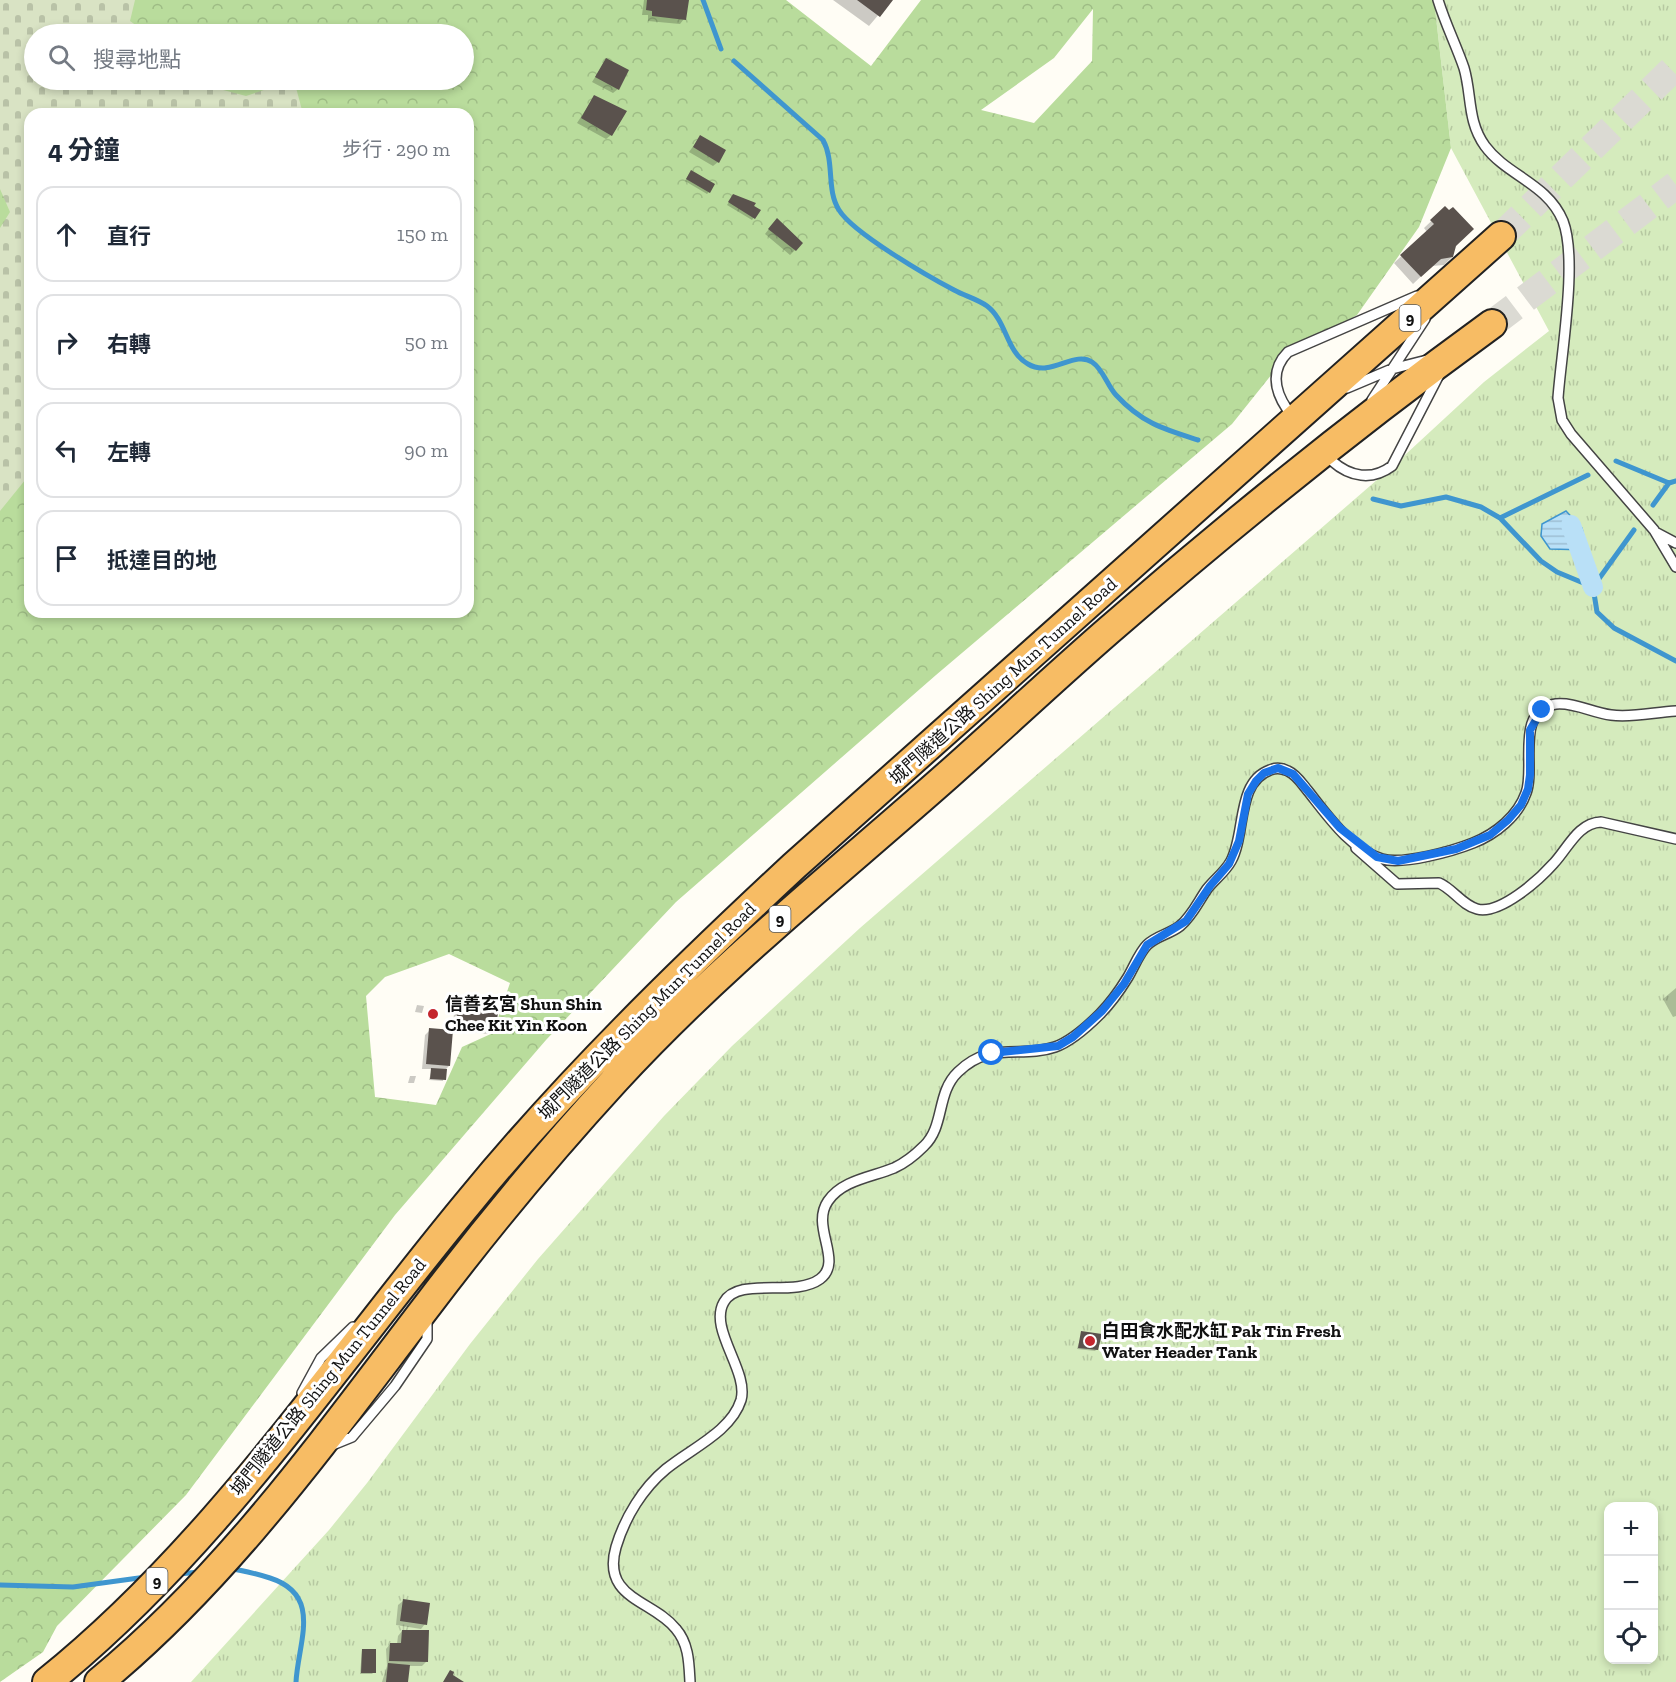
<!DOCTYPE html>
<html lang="zh-TW">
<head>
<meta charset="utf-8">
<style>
	:root { --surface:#fff; --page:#f2f2f3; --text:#1f2937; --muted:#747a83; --line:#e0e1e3 }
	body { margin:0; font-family:"Zilla Slab","Noto Sans TC",serif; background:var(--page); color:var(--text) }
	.controls { position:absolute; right:18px; bottom:18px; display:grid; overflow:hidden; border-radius:12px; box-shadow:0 3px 9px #0003 }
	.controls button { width:54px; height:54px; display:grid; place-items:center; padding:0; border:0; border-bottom:2px solid var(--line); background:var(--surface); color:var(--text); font:30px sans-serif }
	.stop { position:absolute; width:18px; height:18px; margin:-14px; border:4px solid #1a73e8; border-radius:50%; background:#fff }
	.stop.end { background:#1a73e8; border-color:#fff; box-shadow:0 2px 6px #0008 }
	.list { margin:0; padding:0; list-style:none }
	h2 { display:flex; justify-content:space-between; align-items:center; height:78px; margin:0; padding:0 24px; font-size:26px }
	h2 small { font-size:20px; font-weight:400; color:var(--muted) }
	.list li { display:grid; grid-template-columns:39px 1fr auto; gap:18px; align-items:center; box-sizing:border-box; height:96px; margin:0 12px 12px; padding:0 12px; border:2px solid var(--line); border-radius:18px }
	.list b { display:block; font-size:22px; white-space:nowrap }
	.list em { font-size:20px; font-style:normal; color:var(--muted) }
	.icon { flex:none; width:33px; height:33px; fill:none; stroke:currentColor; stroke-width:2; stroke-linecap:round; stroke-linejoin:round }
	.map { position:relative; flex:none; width:1676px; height:1682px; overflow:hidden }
	.search { position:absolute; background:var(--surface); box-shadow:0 3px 9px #0003; left:24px; top:24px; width:450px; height:66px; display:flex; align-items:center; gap:15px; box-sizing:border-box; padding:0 21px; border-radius:33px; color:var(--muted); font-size:22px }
	.panel { position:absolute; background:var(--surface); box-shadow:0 3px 9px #0003; left:24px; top:108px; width:450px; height:510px; border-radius:18px }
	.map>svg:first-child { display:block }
</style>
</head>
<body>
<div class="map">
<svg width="1676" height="1682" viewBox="0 0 1676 1682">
	<defs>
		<pattern id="grass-tufts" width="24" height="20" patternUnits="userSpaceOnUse" patternTransform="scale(1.5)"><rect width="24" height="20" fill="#d5ebbd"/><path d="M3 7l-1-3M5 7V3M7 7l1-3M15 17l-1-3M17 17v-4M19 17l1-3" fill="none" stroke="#b6c8a1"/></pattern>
		<pattern id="forest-crowns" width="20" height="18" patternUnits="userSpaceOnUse" patternTransform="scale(1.5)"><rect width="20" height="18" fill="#b9dc9c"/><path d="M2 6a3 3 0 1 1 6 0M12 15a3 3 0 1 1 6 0" fill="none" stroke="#9ebc85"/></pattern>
		<pattern id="cemetery-stones" width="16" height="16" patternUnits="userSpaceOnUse" patternTransform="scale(1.5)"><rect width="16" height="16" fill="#d9e3c4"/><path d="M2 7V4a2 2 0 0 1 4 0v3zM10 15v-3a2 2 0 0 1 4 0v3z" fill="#b9c2a7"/></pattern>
		<pattern id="water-rules" width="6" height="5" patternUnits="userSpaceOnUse" patternTransform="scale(1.5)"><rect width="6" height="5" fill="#b9e0f7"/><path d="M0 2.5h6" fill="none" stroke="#9ebfd3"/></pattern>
	</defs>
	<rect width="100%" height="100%" fill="#fffdf5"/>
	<path fill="url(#grass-tufts)" fill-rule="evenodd" d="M1434,0H1676V1682H191L329,1530L367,1483L470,1344L538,1259L664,1116L732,1046L860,928L1393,466L1484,382L1549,331L1451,148ZM1608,1506H1654V1660H1608Z"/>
	<path fill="url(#forest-crowns)" fill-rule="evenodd" d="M0,0H786L871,66L921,0H1434L1451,148L1419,227L1357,315L1284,359L1232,424L936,675L676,902L546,1040L395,1215L186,1495L57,1626L43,1652L0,1682ZM1093,9L1092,61L1034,123L981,110L1054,58ZM34,34H464V80H34ZM30,114H468V612H30ZM449,954L510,983L493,1033L462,1047L436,1105L375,1097L366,996L385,977Z"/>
	<path fill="url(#cemetery-stones)" d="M0,0H135L130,21L148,34H34V80H185L246,96L294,80L303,114H30V474L0,511V228L10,212L0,189Z"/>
	<path fill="url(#water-rules)" stroke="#3f96cf" stroke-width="1.5" d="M1566,511L1582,528L1587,550L1550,549L1541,536L1542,524Z"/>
	<path fill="#0003" d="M644,0H678L684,19L680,24L648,21V15H642Z
		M833,0H891L869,26Z
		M606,60L618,89L613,93L592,82Z
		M594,97L611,135L606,139L577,123Z
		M700,137L718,162L713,166L689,152Z
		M689,174L709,192L707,194L685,181Z
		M732,197L749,201L759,210L752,220L727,205Z
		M1445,208L1454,246L1452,257L1444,265L1432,266L1413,284L1394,263L1427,232L1424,228Z
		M772,225L795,250L790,255L765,234Z
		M1676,988V1016L1673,1017L1663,999Z
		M417,1005L424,1006L422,1013L415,1012Z
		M459,1010L494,1029L489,1034L452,1031L454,1014Z
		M430,1030L449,1066L444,1071L443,1081L429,1080L432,1069H422L425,1035Z
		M410,1076H416L414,1083H408Z
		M1082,1333L1097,1349L1095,1351L1077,1349Z
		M403,1601L425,1624L421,1629L396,1625L398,1605Z
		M402,1631L426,1662L422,1666H408L406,1682H382L387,1666L386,1649L390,1644H397L398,1636Z
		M362,1650L374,1672L372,1674H360Z"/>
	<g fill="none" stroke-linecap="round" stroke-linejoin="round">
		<path stroke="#3f96cf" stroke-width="5" d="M703,0L721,49
			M734,61L823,140C835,162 826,190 839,210C853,233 929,277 954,290C965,296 977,299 987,306C1007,321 1006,352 1028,364C1051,378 1074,350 1092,362C1103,369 1107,385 1116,395C1142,423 1163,429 1198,440
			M1616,461L1669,483L1676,481
			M1373,499L1401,506L1446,497L1481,507L1500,518L1541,561L1557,572L1593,587L1597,612L1614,628L1676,661
			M1653,505L1669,483
			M1500,518L1588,475
			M1593,587L1634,530
			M230,1569C243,1570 257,1574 270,1578C323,1595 298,1642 296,1682
			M179,1574L199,1572
			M0,1585L73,1587L146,1577"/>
		<path stroke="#b9e0f7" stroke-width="20" d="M1571,525L1593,587"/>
	</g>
	<path fill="#5a524d" d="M647,0H689L686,20L652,16V11L646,10Z
		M857,0H893L880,17Z
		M606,58L629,70L619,90L595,77Z
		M594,95L627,111L612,136L581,118Z
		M700,135L726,150L719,163L693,147Z
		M691,170L715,184L710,193L686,179Z
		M733,194L756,203L754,206L761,210L755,219L728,202Z
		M1445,206L1449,210L1453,207L1474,229L1456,246L1453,257L1441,259L1421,277L1400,255L1434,224L1430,220Z
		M777,218L803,243L796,251L768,229Z
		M458,1008L498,1012L496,1030L456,1026Z
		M429,1028L453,1030L450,1066L426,1064Z
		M431,1068L447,1069L446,1080L430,1079Z
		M1081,1331L1102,1334L1098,1350L1078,1348Z
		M403,1599L430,1603L427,1625L400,1621Z
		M402,1630H429L428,1662L389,1661L390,1643H401Z
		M362,1649H376V1673H361Z
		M388,1663L410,1665L408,1682H386Z
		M450,1670L454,1672L453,1675L464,1682H443Z"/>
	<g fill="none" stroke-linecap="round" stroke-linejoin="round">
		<path stroke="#dbdad3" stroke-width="28" stroke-dasharray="28 14" stroke-linecap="butt" d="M1501,236L1676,66
			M1492,324L1676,185"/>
		<defs>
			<path id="service" d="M1438,0C1445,23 1456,45 1464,68C1472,95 1467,121 1485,146C1507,176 1547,183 1563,221C1578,260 1561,354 1558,398L1562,420L1571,434L1654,530L1676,567
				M1347,388L1392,369L1427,360
				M1372,400L1425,319
				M1287,409C1274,390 1271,369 1288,352L1417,296
				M1332,461C1350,477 1372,481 1392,466L1439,375
				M1657,533L1676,543
				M1356,848L1397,884L1439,883C1453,889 1462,905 1477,909C1500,915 1539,880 1554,863C1568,848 1578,823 1601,822L1676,839
				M302,1393L321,1358L353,1327
				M330,1446L352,1437L395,1386L427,1339V1317
				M690,1682C689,1664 689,1644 676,1629C653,1600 601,1599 616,1547C625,1517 643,1488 666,1469C690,1449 731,1432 741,1400C749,1371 708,1329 724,1302C739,1276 794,1298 820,1279C844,1261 810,1227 828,1201C842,1180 872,1177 894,1168C905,1163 915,1155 924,1146C945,1126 936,1093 958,1072C991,1040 1021,1059 1055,1047C1072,1041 1088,1026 1100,1014C1111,1003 1120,990 1128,977C1134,967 1139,953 1147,945C1156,936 1170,934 1180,926C1192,916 1198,902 1207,889C1215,879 1225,872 1231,861C1246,834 1236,782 1270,770C1277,767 1282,768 1288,771C1297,775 1302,784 1308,791C1327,815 1351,850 1382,859C1403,865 1453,851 1473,843C1496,834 1518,816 1526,793C1536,767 1514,710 1556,704C1574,702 1593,713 1611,715C1632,718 1655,712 1676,711"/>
			<path id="trunk" d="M47,1682C214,1548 333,1366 469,1202C568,1081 680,972 794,866L1501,236
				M99,1682C229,1575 325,1439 427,1306C486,1228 549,1152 615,1080C718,968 835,875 948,775C1002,727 1054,678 1108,631C1232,523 1360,420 1492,324"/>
		</defs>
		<use href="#service" stroke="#444" stroke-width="12"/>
		<use href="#trunk" stroke="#222" stroke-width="32"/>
		<use href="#service" stroke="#fff" stroke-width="9"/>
		<use href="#trunk" stroke="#f7bc64" stroke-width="28"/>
	</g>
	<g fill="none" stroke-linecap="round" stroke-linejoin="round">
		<path stroke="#1a73e8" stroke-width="8" d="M992,1053L1058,1046L1073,1037L1102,1011L1124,984L1147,945L1186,921L1210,886L1229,864L1239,841L1248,794L1256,781L1264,773L1278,768L1293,774L1340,828L1377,857L1398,861L1456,849L1490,835L1508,820L1521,805L1528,789L1530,775V730L1542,710"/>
	</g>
	<g fill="#c4262e" stroke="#fff" stroke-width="2">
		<circle cx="433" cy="1014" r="6"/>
		<circle cx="1090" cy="1341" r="6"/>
	</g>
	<g text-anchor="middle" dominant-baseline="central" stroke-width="6" stroke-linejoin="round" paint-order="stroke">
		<g fill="#fff" stroke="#585858" stroke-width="1.5">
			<rect x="1399.5" y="305" width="21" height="26" rx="4.5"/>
			<rect x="769.5" y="906" width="21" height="26" rx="4.5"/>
			<rect x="146.5" y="1568" width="21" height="26" rx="4.5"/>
		</g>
		<g font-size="16" font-weight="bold" fill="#111">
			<text x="1410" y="318">9</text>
			<text x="780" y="919">9</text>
			<text x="157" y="1581">9</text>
		</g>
		<g font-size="18" fill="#111" stroke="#fff">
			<text transform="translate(1003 681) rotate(-42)">城門隧道公路 Shing Mun Tunnel Road</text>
			<text transform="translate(647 1011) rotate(-45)">城門隧道公路 Shing Mun Tunnel Road</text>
			<text transform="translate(328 1377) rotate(-51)">城門隧道公路 Shing Mun Tunnel Road</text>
		</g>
		<g font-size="18" font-weight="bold" fill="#111" stroke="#fff" text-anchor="start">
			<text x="445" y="1004">信善玄宮 Shun Shin<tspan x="445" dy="21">Chee Kit Yin Koon</tspan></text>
			<text x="1102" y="1331">白田食水配水缸 Pak Tin Fresh<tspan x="1102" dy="21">Water Header Tank</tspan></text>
		</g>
	</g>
</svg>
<div class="controls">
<button>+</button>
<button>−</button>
<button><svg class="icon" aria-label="locate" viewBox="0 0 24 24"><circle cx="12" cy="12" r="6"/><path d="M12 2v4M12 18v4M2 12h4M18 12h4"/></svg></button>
</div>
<div class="stop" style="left:992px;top:1053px"></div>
<div class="stop end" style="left:1542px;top:710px"></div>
<div class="search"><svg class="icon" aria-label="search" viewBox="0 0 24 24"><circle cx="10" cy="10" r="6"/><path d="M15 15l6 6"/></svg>搜尋地點</div>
<section class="panel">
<h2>4 分鐘<small>步行 · 290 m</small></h2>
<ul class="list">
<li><svg class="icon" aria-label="ahead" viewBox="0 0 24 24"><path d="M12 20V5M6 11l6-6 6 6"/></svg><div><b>直行</b></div><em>150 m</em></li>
<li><svg class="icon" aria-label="right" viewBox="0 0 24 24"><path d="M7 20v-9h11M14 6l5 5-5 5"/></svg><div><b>右轉</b></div><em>50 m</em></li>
<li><svg class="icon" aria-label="left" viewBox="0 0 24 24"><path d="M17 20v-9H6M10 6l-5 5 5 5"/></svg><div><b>左轉</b></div><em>90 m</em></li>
<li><svg class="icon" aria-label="arrive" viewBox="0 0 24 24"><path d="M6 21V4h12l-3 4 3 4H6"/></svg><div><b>抵達目的地</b></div></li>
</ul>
</section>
</div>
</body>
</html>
